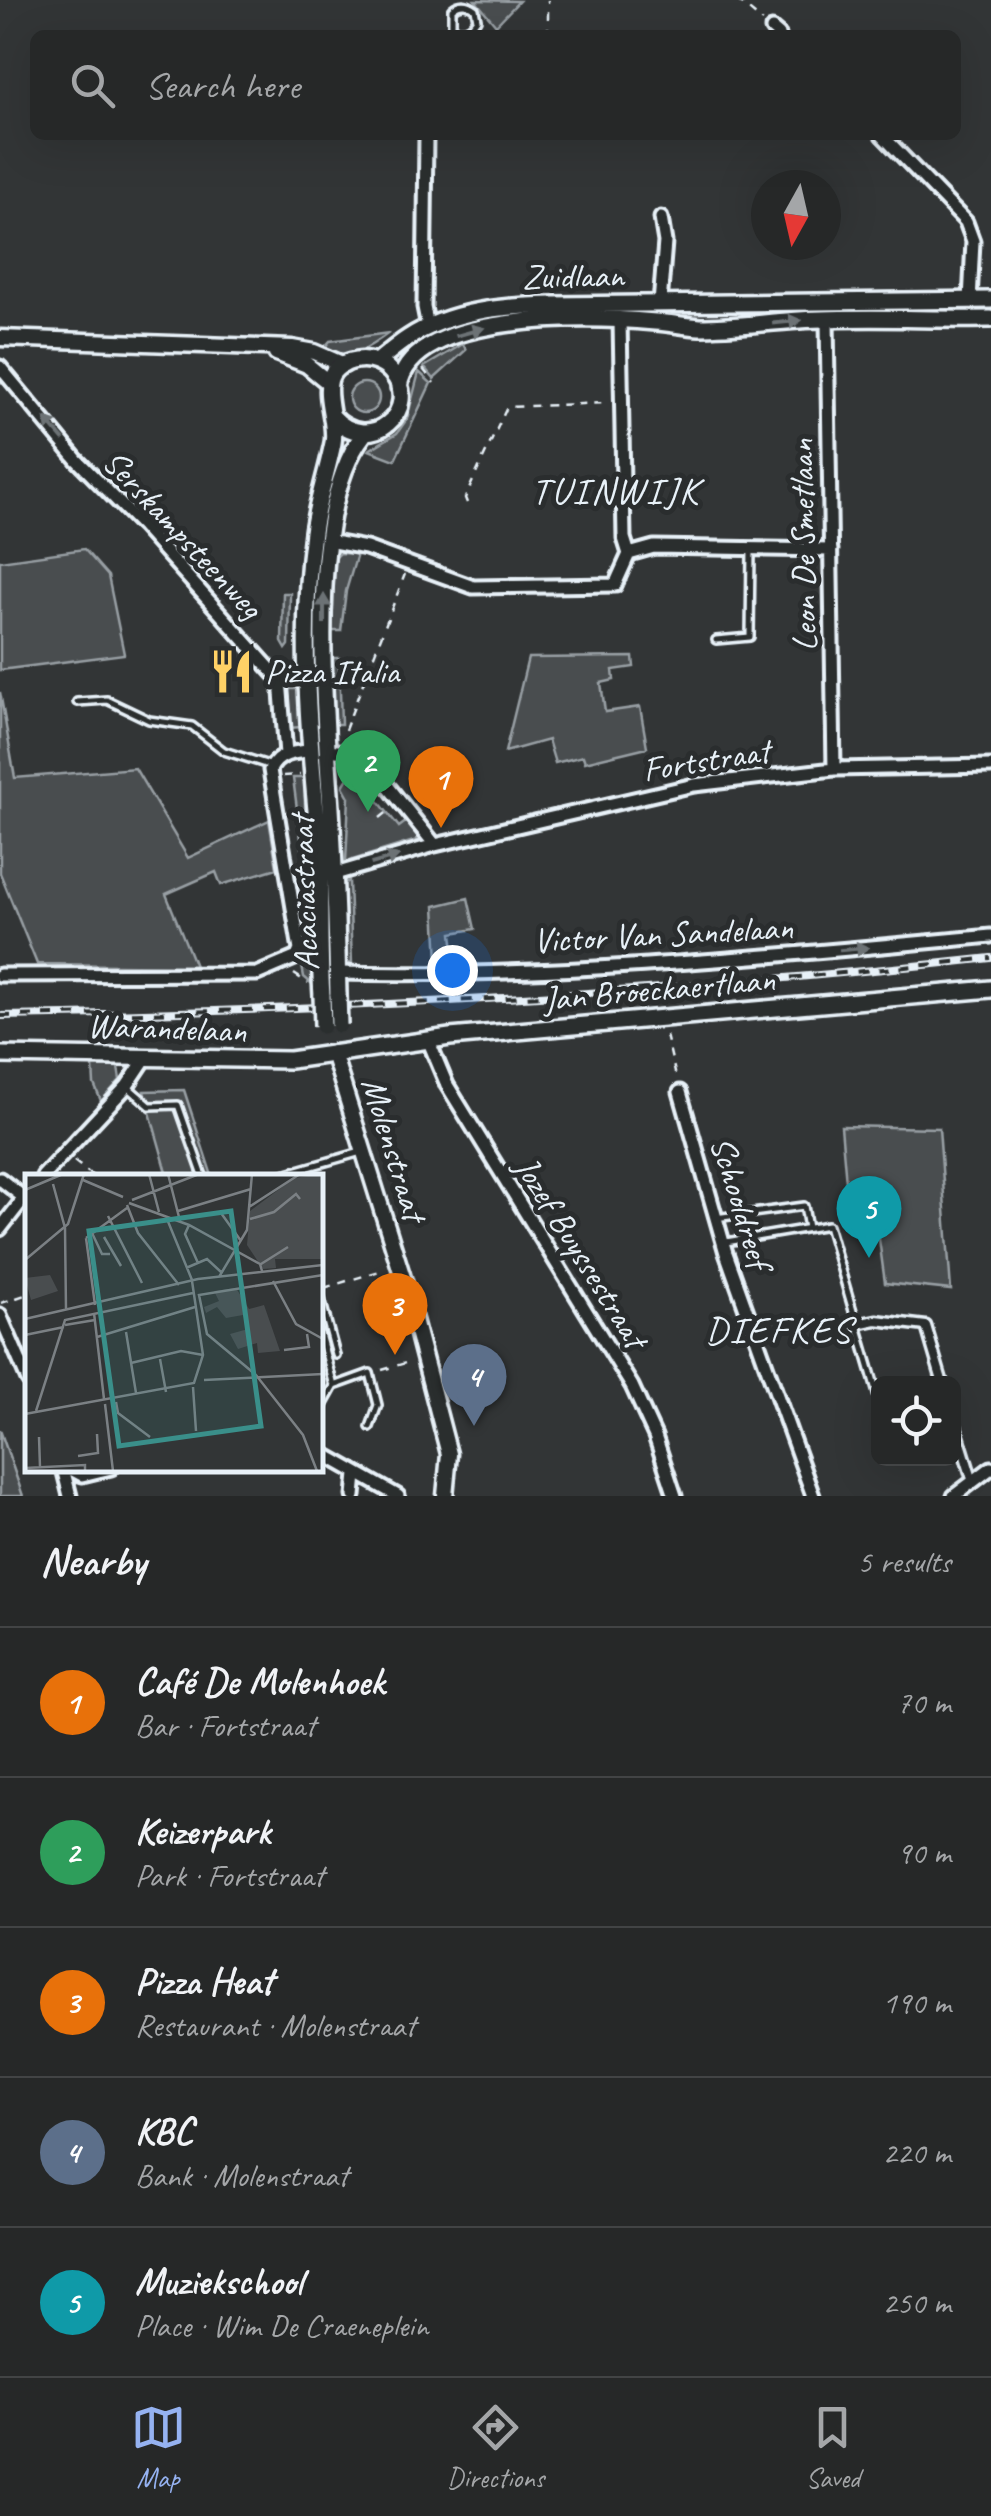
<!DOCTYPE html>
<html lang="en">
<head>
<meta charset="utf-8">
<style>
	:root { --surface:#262828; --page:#323434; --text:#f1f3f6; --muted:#a4a6a8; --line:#424445; --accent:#95b2f1 }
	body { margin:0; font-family:Caveat,sans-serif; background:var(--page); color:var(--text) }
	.controls { position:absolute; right:30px; bottom:30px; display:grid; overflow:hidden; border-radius:15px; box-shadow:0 10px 40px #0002 }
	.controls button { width:90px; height:90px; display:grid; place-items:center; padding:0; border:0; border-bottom:2px solid var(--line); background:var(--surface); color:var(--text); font:50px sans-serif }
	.compass { position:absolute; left:751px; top:170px; width:90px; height:90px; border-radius:50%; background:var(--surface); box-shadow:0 10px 40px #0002; rotate:188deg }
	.you { position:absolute; left:452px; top:970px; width:35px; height:35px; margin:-25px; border:8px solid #fff; border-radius:50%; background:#1a73e8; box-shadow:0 0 0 15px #1a73e833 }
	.badge { display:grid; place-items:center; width:65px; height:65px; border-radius:50%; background:var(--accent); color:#fff; font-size:32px; font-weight:700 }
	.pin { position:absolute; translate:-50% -82px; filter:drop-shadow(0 2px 5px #0008) }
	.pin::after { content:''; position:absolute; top:52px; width:35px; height:30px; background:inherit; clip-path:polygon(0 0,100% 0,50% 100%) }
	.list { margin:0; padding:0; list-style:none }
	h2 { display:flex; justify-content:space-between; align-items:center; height:130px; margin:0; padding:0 40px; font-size:42px }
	h2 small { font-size:32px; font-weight:400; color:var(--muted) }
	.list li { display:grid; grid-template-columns:65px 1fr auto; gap:30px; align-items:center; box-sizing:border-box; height:150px; padding:0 40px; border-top:2px solid var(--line) }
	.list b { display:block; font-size:38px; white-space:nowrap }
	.list p { margin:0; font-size:32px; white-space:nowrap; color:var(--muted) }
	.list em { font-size:32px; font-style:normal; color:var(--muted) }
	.icon { flex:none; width:55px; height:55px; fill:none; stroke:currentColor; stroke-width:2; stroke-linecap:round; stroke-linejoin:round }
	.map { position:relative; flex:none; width:991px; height:1496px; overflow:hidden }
	.search { position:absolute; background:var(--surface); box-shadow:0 10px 40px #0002; left:30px; right:30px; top:30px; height:110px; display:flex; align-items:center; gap:25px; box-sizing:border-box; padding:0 35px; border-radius:15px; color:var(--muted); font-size:38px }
	.sheet { height:880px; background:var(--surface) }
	nav { display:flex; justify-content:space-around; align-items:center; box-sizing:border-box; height:140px; border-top:2px solid var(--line); background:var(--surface); font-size:28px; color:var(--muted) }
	nav a { display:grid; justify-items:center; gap:5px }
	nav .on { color:var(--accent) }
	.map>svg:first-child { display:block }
</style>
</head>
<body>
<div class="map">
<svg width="991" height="1496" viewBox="0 0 991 1496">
	<rect width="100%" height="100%" fill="#323536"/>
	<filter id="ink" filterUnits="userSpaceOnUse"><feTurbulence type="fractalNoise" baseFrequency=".01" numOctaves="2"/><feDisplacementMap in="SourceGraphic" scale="20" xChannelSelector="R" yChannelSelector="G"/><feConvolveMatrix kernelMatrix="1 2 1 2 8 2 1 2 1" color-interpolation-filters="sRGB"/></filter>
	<g filter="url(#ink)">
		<path fill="#494d4f" stroke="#989fa4" stroke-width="2.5" d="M475,0L519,1L496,25Z
			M389,333C365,349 351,363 324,348L330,341Z
			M463,344L466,350L434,379L424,367Z
			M419,372L431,383L395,460L369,450L397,433L407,419Z
			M349 398a15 15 0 1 1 30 0a15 15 0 1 1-30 0Z
			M331,464L338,471L323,730L315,727L311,595L316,534Z
			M84,549L108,576L124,654L0,670V561Z
			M340,553L357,554L346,591L341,631H332L335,558Z
			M283,593H290L289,645L286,649L282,642Z
			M633,657L634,667L613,670L614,680L601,683L605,712L640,707L647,747L585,762L583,756L555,763L548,740L505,752L528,658Z
			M333,658H339L341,724H335Z
			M287,689H301L302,727L288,728Z
			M0,692L15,778L135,768L188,858L269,820L277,868L221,885L216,872L166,894L195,966L37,964L0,873Z
			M347,761L357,762L367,773L360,778L399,827L407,821L418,834L417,840L346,862L349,797L343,786L348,778Z
			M293,778H304L312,984L304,977L302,966L309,947L292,880L306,878Z
			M349,881L352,964L343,962L341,885Z
			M468,898L475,929L452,933L455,961H438L435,906Z
			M93,1066L118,1067L120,1080L101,1101L94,1084Z
			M184,1090L212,1176H168L144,1091Z
			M841,1126L939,1128L951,1290L885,1283L873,1195L847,1194Z
			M0,1430L23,1496H0Z"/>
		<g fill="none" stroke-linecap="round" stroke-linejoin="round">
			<defs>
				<path id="service" d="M452,35V9C460,2 467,3 475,9L477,19C470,30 464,31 452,28
					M716,640L750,637L751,551
					M77,702L107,700L149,720L192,726L224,751L272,766
					M128,1087L150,1106L178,1105L203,1176
					M277,1176L361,1152
					M715,1218L804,1206L808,1228
					M726,1242L828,1225L878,1397
					M320,1295L336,1355
					M320,1334L334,1386L320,1411
					M334,1386L370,1373L378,1405L370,1427"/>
				<path id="pedestrian" d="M857,1324L876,1320L926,1326L943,1384
					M954,1420L973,1482"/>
				<path id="minor" d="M772,29L779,35
					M882,135L966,222L973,241L970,301
					M426,136L424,307L428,327
					M660,304L665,242L661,218
					M827,320L834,769
					M620,321L624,538L629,554
					M0,367L77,460L142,526L280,680L286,754
					M328,541L366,548L473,587L615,585L629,554L654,547L831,550
					M328,750L362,754L435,845
					M335,874L435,845L694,785L834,769L991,766
					M337,973C556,978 774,956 991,936
					M0,975L257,974L297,957L300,950L270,770C278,753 294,752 311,751
					M429,1042L447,1085L632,1386L655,1436L675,1496
					M680,1092L726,1253L813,1496
					M43,1176L127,1086L145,1059
					M0,1179L28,1201
					M0,1229L28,1193
					M0,1315L28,1380
					M320,1452L398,1496
					M63,1468L70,1496
					M69,1468L82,1475L111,1468
					M354,1496L356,1474
					M954,1496L991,1468"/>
				<path id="tertiary" d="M0,338L292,348L314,352L344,365
					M276,353L307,365L329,383
					M333,1053L404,1281L449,1454L445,1496"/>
				<path id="secondary" d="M377,362C387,354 397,345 408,338C451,310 504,306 553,305L991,300
					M399,387C410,309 596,317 655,322C670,323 685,326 700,327C734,327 766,322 800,320C863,316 928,320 991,319
					M338,995C337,939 335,882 332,826C327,726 302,513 364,434
					M322,996C318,938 322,879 317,821C308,726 300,627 313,532C317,501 327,473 333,443C339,415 307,368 357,360C370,358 383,363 391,372C424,408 370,458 332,416
					M0,1055L290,1060L450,1037L991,989"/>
			</defs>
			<use href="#service" stroke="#e8f1f8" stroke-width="12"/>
			<use href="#pedestrian" stroke="#e8f1f8" stroke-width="15"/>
			<use href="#minor" stroke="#e8f1f8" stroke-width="19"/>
			<use href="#tertiary" stroke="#e8f1f8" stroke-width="21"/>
			<use href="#secondary" stroke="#e8f1f8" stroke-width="22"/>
			<path stroke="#e8f1f8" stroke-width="2.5" stroke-dasharray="8 8" stroke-linecap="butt" d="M737,0L763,22
				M548,35V0
				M423,369L434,383
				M467,503L465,498L507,407L607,403
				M345,730L405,574
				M283,776L300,775
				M380,818L391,809
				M294,974L308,983
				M666,1035L677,1081
				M74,1161L93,1176
				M324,1288L383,1270
				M1,1303L28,1294
				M382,1370L412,1361"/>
			<use href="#service" stroke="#2a2d2e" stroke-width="5"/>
			<use href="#pedestrian" stroke="#2a2d2e" stroke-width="8"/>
			<use href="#minor" stroke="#2a2d2e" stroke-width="11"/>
			<use href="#tertiary" stroke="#2a2d2e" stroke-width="14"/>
			<use href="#secondary" stroke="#2a2d2e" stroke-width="15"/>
			<defs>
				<path id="rail" d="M0,1016C331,1011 662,994 991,958"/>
			</defs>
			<use href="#rail" stroke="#e8f1f8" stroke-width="8"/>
			<use href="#rail" stroke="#2a2d2e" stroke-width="4" stroke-dasharray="11" stroke-linecap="butt"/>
			<defs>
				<path id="secondary-bridge" d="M338,995L339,1025
					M322,996L323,1026"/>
			</defs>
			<use href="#secondary-bridge" stroke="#e8f1f8" stroke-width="22" stroke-linecap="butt"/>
			<use href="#secondary-bridge" stroke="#2a2d2e" stroke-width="15"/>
		</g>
		<defs><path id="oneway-solid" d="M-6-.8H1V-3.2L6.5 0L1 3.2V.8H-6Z" transform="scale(2.5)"/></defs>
		<g fill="#6c7275">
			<use href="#oneway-solid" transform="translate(787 322) rotate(-6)"/>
			<use href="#oneway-solid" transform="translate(470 332) rotate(-16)"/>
			<use href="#oneway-solid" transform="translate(54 429) rotate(-131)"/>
			<use href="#oneway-solid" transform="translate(324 609) rotate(-90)"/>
			<use href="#oneway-solid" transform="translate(385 860) rotate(-16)"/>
			<use href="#oneway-solid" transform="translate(854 949) rotate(-5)"/>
		</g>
	</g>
	<defs>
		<symbol id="restaurant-bare" viewBox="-9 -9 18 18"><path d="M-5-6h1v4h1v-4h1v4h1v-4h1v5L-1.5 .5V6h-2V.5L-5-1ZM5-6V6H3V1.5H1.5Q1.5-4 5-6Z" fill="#ffd166" stroke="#2a2d2e" stroke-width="2.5" paint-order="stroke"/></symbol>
	</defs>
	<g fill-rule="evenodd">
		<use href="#restaurant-bare" x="200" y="640" width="63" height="63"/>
	</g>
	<g text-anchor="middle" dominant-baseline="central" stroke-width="10" stroke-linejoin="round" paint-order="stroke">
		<g font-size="35" fill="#e8f1f8" stroke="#2a2d2e">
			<text transform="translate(573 276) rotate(-1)">Zuidlaan</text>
			<text transform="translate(183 534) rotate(47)">Serskampsteenweg</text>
			<text transform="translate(803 545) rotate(-91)">Leon De Smetlaan</text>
			<text transform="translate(706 760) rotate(-9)">Fortstraat</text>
			<text transform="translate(304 893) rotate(-92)">Acaciastraat</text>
			<text transform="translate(663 934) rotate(-3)">Victor Van Sandelaan</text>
			<text transform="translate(659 989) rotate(-5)">Jan Broeckaertlaan</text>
			<text transform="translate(167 1028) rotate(2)">Warandelaan</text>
			<text transform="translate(394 1149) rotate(73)">Molenstraat</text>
			<text transform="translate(741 1202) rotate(73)">Schooldreef</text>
			<text transform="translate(581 1252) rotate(58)">Jozef Buyssestraat</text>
		</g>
		<g font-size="35" fill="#e8f1f8" stroke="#2a2d2e" text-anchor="start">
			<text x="265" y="671">Pizza Italia</text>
		</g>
		<g font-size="38" letter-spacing="2.5" fill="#e8f1f8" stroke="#2a2d2e">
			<text x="616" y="490">TUINWIJK</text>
			<text x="779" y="1329">DIEFKES</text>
		</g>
	</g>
	<g transform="translate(25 1174)">
		<rect width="298" height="298" fill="#323536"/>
		<path d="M297,0V85H250L251,94L238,95L222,71L225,37L269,4ZM25,101L33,117L6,126L0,104ZM211,114L224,135L239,131L255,177L233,179L232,169L213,175L205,160L223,155L218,141L201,144L192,133L181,139L179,133L194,127L189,117Z" fill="#494d4f"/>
		<path fill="none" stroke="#7b8084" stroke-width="2.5" d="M124,0L134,38M143,0L155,47M58,6L98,23M28,10L40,54L41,136M0,16L38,0M107,26L174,0M104,29L164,51L235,90L237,97M102,31L113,59L154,111M224,33L275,0M153,37L226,15M196,39L216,67M83,42L117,109M142,45L167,106M225,45L249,38L271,20L275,25M164,51L160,60L173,89M67,59L77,80H85M79,63L96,92M61,64L70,131M61,64L102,34M0,86L43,50L59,0M236,90L263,73M161,94L182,85L196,98M194,103L222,56L227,0M248,107L271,150L298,165M69,139L79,225M0,145L173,105L298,91M40,151L70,146M101,158L111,219M0,161L39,153M72,163L170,133M259,176L284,173L282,160M135,185L141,218M106,189L156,177L178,181M179,206L298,200M168,213L171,257M91,228L93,239L125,263M80,230L88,297M11,237L40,146L168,119M0,240L169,209L178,181L167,107M14,263L15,293M53,282L73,279L72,260M0,294L60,291V297M292,297L278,261L231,201L182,160L174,121L298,101"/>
		<path fill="#3a8f8a" fill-opacity="0.15" stroke="#3a8f8a" stroke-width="5" d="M206,37L236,252L94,272L64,57Z"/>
		<rect width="298" height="298" fill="none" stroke="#e8f1f8" stroke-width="5"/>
	</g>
</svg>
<div class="controls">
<button><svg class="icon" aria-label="locate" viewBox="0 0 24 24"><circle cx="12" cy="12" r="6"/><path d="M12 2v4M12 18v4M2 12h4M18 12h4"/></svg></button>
</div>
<svg class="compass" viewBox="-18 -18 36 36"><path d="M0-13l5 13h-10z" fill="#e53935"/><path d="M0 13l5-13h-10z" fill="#a4a6a8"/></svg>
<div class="you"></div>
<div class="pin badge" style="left:441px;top:828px;background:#e8710a">1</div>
<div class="pin badge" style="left:368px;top:812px;background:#2e9e5b">2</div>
<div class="pin badge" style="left:395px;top:1355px;background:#e8710a">3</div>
<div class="pin badge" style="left:474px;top:1426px;background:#5c6f8a">4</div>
<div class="pin badge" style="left:869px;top:1258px;background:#0f9aa8">5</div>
<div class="search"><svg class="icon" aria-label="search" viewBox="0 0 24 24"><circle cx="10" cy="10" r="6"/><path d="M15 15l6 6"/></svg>Search here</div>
</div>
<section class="sheet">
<h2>Nearby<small>5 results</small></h2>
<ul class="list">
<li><span class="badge" style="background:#e8710a">1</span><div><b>Café De Molenhoek</b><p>Bar · Fortstraat</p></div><em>70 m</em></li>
<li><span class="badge" style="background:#2e9e5b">2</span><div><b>Keizerpark</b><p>Park · Fortstraat</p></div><em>90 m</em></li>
<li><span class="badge" style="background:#e8710a">3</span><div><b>Pizza Heat</b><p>Restaurant · Molenstraat</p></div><em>190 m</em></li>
<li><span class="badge" style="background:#5c6f8a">4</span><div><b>KBC</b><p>Bank · Molenstraat</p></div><em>220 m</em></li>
<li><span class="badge" style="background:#0f9aa8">5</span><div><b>Muziekschool</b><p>Place · Wim De Craeneplein</p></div><em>250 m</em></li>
</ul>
</section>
<nav>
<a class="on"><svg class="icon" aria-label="map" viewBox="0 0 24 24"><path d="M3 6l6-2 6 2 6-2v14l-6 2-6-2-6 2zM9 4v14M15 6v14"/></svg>Map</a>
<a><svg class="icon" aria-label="directions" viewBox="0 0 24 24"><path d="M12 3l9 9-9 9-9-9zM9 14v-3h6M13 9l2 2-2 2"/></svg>Directions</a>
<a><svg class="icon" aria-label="saved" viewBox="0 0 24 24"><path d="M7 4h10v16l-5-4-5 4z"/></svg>Saved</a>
</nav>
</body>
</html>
